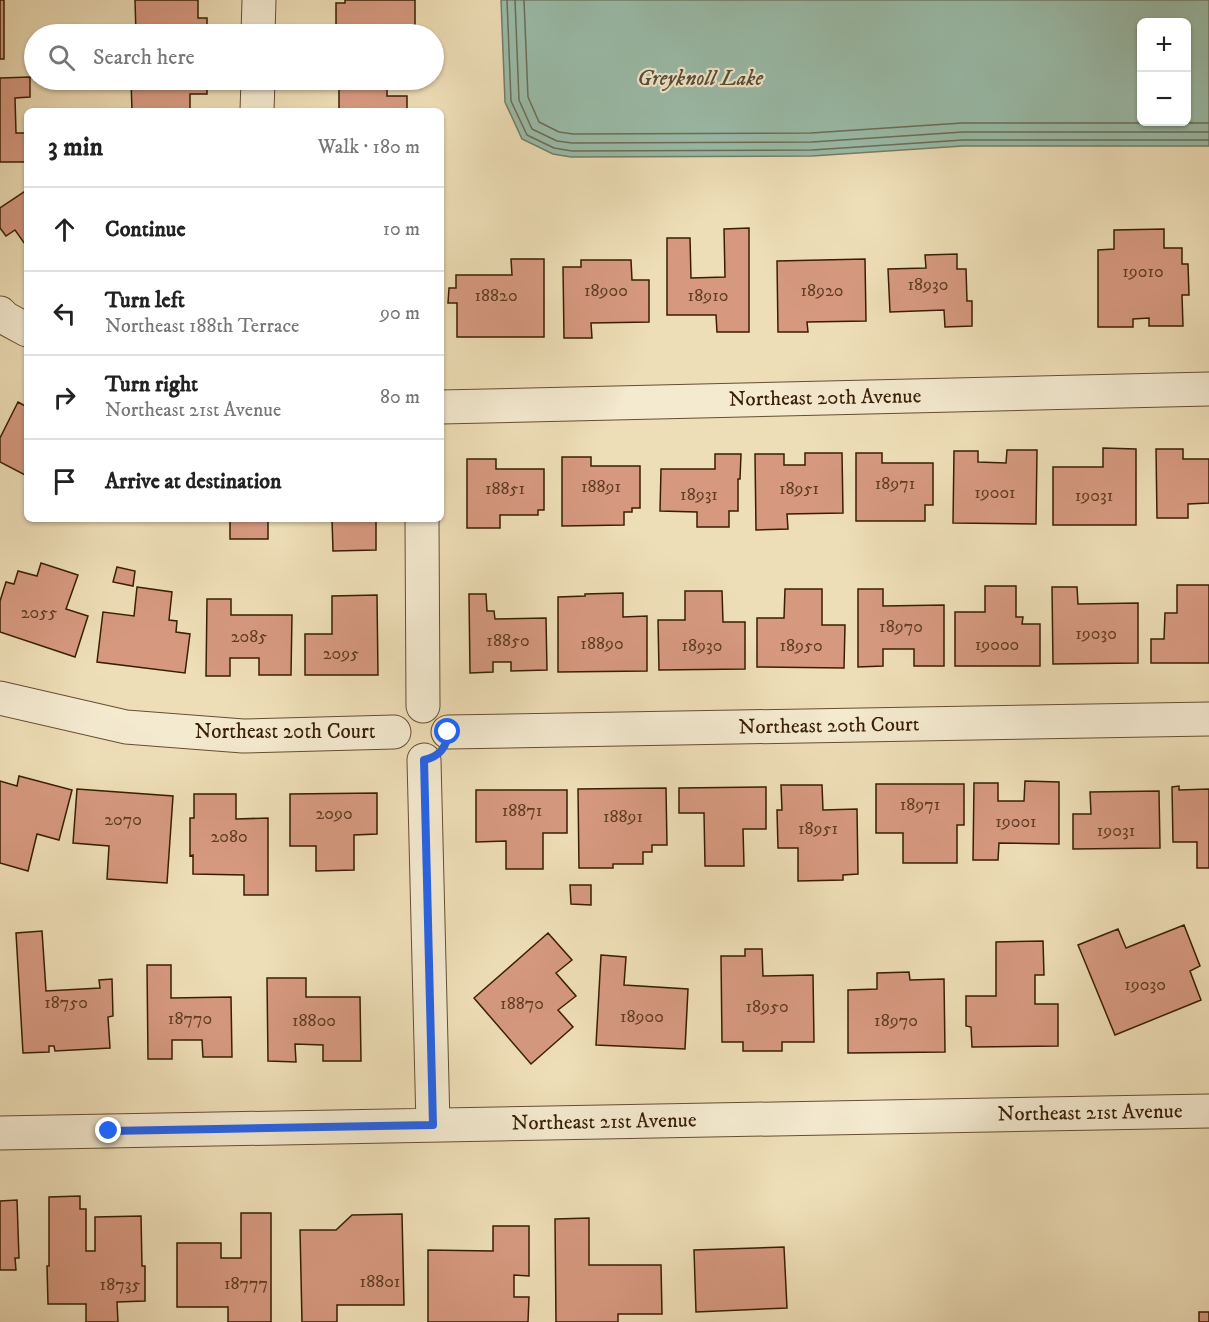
<!DOCTYPE html>
<html lang="en">
<head>
<meta charset="utf-8">
<style>
	:root { --surface:#fff; --page:#f6f6f6; --text:#222; --muted:#767676; --line:#e0e0e0 }
	body { margin:0; font-family:"IM FELL DW Pica",serif; background:var(--page); color:var(--text) }
	.controls { position:absolute; right:18px; top:18px; display:grid; overflow:hidden; border-radius:9px; box-shadow:0 2px 4px #0004 }
	.controls button { width:54px; height:54px; display:grid; place-items:center; padding:0; border:0; border-bottom:2px solid var(--line); background:var(--surface); color:var(--text); font:30px sans-serif }
	.stop { position:absolute; width:18px; height:18px; margin:-14px; border:4px solid #2563eb; border-radius:50%; background:#fff }
	.stop.end { background:#2563eb; border-color:#fff; box-shadow:0 2px 6px #0008 }
	.list { margin:0; padding:0; list-style:none }
	h2 { display:flex; justify-content:space-between; align-items:center; height:78px; margin:0; padding:0 24px; font-size:26px }
	h2 small { font-size:20px; font-weight:400; color:var(--muted) }
	.list li { display:grid; grid-template-columns:39px 1fr auto; gap:18px; align-items:center; box-sizing:border-box; height:84px; padding:0 24px; border-top:2px solid var(--line) }
	.list b { display:block; font-size:22px; white-space:nowrap }
	.list p { margin:0; font-size:20px; white-space:nowrap; color:var(--muted) }
	.list em { font-size:20px; font-style:normal; color:var(--muted) }
	.icon { flex:none; width:33px; height:33px; fill:none; stroke:currentColor; stroke-width:2; stroke-linecap:round; stroke-linejoin:round }
	.map { position:relative; flex:none; width:1209px; height:1322px; overflow:hidden }
	.search { position:absolute; background:var(--surface); box-shadow:0 2px 4px #0004; left:24px; top:24px; width:420px; height:66px; display:flex; align-items:center; gap:15px; box-sizing:border-box; padding:0 21px; border-radius:33px; color:var(--muted); font-size:22px }
	.panel { position:absolute; background:var(--surface); box-shadow:0 2px 4px #0004; left:24px; top:108px; width:420px; height:414px; border-radius:9px }
	.map>svg:first-child { display:block }
</style>
</head>
<body>
<div class="map">
<svg width="1209" height="1322" viewBox="0 0 1209 1322">
	<rect width="100%" height="100%" fill="#eedeb7"/>
	<filter id="stains"><feTurbulence type="fractalNoise" baseFrequency=".00333" numOctaves="4"/><feColorMatrix values="0 0 0 0 .2 0 0 0 0 .09 0 0 0 0 .02 0 0 0 .5 -.17"/></filter>
	<radialGradient id="worn" r=".72"><stop offset=".6" stop-color="#630" stop-opacity="0"/><stop offset="1" stop-color="#630" stop-opacity=".3"/></radialGradient>
	<path fill="#9abcaa" stroke="#737d68" stroke-width="1.5" fill-rule="evenodd" d="M501,0H1209V146H963L812,156L571,157L553,154L522,139L505,102ZM1142,22H1186V122H1142Z"/>
	<g fill="none" stroke-linecap="round" stroke-linejoin="round">
		<path stroke="#6a6d57" stroke-width="1.5" d="M507,0L511,101L527,135L554,148L572,151L812,150L963,140H1209
			M515,0L519,100L532,129L557,141L572,143L812,142L963,132H1209
			M524,0L528,97L539,122L559,132L573,134L811,133L962,123H1209"/>
	</g>
	<path fill="#d69980" stroke="#391e04" stroke-width="1.5" d="M0,0H4V59H0Z
		M135,0H198V18H207V34H136Z
		M345,0H415V31L336,32V3H345Z
		M30,77V97L15,98L16,133H27V162H0V78Z
		M131,80H207V94H190V111H132Z
		M329,80H387V96H407V111H339V88H330Z
		M27,190V247L15,230L6,236L0,228V208Z
		M749,228V332H717L716,315H667V238H690L691,278L725,277L724,229Z
		M1164,229V248H1182V264H1188L1189,295H1182L1183,326H1149V318L1133,319V327H1098V250L1114,249V230Z
		M957,254V269H966L967,301H972V326L945,327L944,310L890,312L888,269L926,268L925,255Z
		M511,259H544V337H457V303H448L449,288H456V275H512Z
		M865,259L866,321L807,322L808,332H778L777,261Z
		M581,260H631L632,280H649V322L591,323L592,338H564L563,267H581Z
		M18,402L27,407V476L0,462V438Z
		M1103,448L1136,449V525H1053V467H1103Z
		M1156,449H1183V459H1209V503L1188,504V518H1157Z
		M1007,450H1037L1036,524L953,523L954,451H978V462L1006,463Z
		M805,453H842L843,513L787,514L788,529L756,530L755,454H784V465H805Z
		M856,453H882V463H933V505H925V521H856Z
		M715,454H741L740,479H738V511H729V527H697V512L660,511L661,469H715Z
		M562,457H591V466H640V508H632V512H624V525L562,526Z
		M467,459H496V469H544V510H538V515H500V528H467Z
		M230,519H268V539H230Z
		M332,519H376V550L333,551Z
		M41,563L78,575L66,609L88,616L75,657L0,632V601L6,582L14,584L18,571L37,576Z
		M117,567L135,571L133,586L113,582Z
		M1177,585H1209V663H1151V639H1164L1165,613H1177Z
		M985,586H1016V617H1023L1022,624H1040V666H955V612H985Z
		M137,587L172,592L169,620L177,621L176,632L190,634L185,673L97,662L103,612L134,616Z
		M1052,587H1077L1078,604L1138,603V663L1053,664Z
		M785,589H822V625H845L844,668L757,667V618H784Z
		M858,589H883V606L944,605V666H914V649H883V666L858,667Z
		M685,591H722L723,622H745V669L659,670L658,620H685Z
		M623,593V617L647,616V671L558,672V597L585,596V594Z
		M469,594H486L487,611H494L495,619L546,618L547,670L511,671V662H493V672L470,673Z
		M377,595L378,675H305V634H332V596Z
		M207,599H231V615H292L291,675H259V658H230V676H206Z
		M19,776L72,790L59,840L37,834L28,871L0,863V781L17,786Z
		M1025,781L1059,782V844L999,843L998,860H973L974,783H998V801H1024Z
		M876,784H964V825H957V863H903V833H876Z
		M781,785H822L823,810L857,809L858,874L843,875V880L798,881V848H778L777,810H782Z
		M1179,786V790L1209,789V868H1197V842H1173L1172,787Z
		M766,787V829H743L744,866H705L704,813H679V788Z
		M666,788L667,845H652V852H643V864H613V868H579L578,789Z
		M77,789L173,796L167,883L107,879L109,846L73,843Z
		M476,790H567V833H543V869H506V841L476,842Z
		M1159,791L1160,848L1073,849V814H1091L1090,792Z
		M377,793V834L354,835V870L316,871V846H290V794Z
		M194,794H236V819L268,818V895H244V875L193,874V855L190,856V818H194Z
		M570,885H591V905L571,904Z
		M1184,925L1200,966L1190,971L1201,1000L1115,1035L1078,945L1118,929L1126,948Z
		M42,931L46,991L100,988L99,980L112,979L113,1016L108,1017L110,1048L55,1051L54,1046H49V1052L23,1053L16,933Z
		M548,933L572,960L556,973L576,996L558,1010L573,1027L531,1064L474,998Z
		M1043,941L1044,975H1035V1004H1058V1046L972,1047L971,1027L966,1026V996H996V942Z
		M745,949H762L763,976L813,975L814,1042H782V1051H743V1042H722L721,956H745Z
		M601,955L626,957L624,985L688,989L685,1049L596,1045Z
		M147,965H171V998L231,997L232,1057H203L202,1040H172V1059H148Z
		M909,972L910,980L944,979L945,1052L848,1053V990L877,989V973Z
		M267,978H306V997H360L361,1061H323V1045L295,1044L296,1062L268,1061Z
		M80,1196V1209H86V1251H95V1217L141,1216L142,1266H145V1301L117,1302L118,1322H86V1304H48L47,1266H49V1197Z
		M17,1200L19,1258H15L16,1270H0V1201Z
		M241,1213H271V1322H228V1307H177V1243H221V1258H241Z
		M402,1214L404,1305H337V1322H302L300,1230H336L352,1215Z
		M589,1218V1265H661L662,1314H618V1322H556L555,1219Z
		M493,1226H529V1276L514,1275V1297H529L528,1322H428V1250L493,1251Z
		M784,1247L787,1308L696,1312L694,1250Z
		M1199,1312H1209V1322H1199Z"/>
	<g fill="none" stroke-linecap="round" stroke-linejoin="round">
		<defs>
			<path id="minor" d="M258,34L259,0
				M257,111L258,80
				M0,313L5,318L27,330
				M441,407L1209,389
				M422,519L423,706
				M0,698L126,727L243,736L394,732
				M448,732L1209,719
				M424,760L433,1125
				M0,1133L1209,1111"/>
		</defs>
		<use href="#minor" stroke="#664e31" stroke-width="35"/>
		<use href="#minor" stroke="#f4ead0" stroke-width="33"/>
	</g>
	<g fill="none" stroke-linecap="round" stroke-linejoin="round">
		<path stroke="#2563eb" stroke-width="8" d="M109,1131L433,1125L424,760C439,757 447,747 448,732"/>
	</g>
	<g text-anchor="middle" dominant-baseline="central" stroke-width="4.5" stroke-linejoin="round" paint-order="stroke">
		<g font-size="18" fill="#603d23">
			<text x="1143" y="272">19010</text>
			<text x="928" y="285">18930</text>
			<text x="606" y="291">18900</text>
			<text x="822" y="291">18920</text>
			<text x="496" y="296">18820</text>
			<text x="708" y="296">18910</text>
			<text x="895" y="484">18971</text>
			<text x="601" y="487">18891</text>
			<text x="505" y="489">18851</text>
			<text x="799" y="489">18951</text>
			<text x="995" y="493">19001</text>
			<text x="699" y="495">18931</text>
			<text x="1094" y="496">19031</text>
			<text x="39" y="613">2055</text>
			<text x="901" y="627">18970</text>
			<text x="1096" y="634">19030</text>
			<text x="249" y="637">2085</text>
			<text x="508" y="641">18850</text>
			<text x="602" y="644">18890</text>
			<text x="997" y="645">19000</text>
			<text x="702" y="646">18930</text>
			<text x="801" y="646">18950</text>
			<text x="341" y="654">2095</text>
			<text x="920" y="805">18971</text>
			<text x="522" y="811">18871</text>
			<text x="334" y="814">2090</text>
			<text x="623" y="817">18891</text>
			<text x="123" y="820">2070</text>
			<text x="1016" y="822">19001</text>
			<text x="818" y="829">18951</text>
			<text x="1116" y="831">19031</text>
			<text x="229" y="837">2080</text>
			<text x="1145" y="985">19030</text>
			<text x="66" y="1003">18750</text>
			<text x="522" y="1004">18870</text>
			<text x="767" y="1007">18950</text>
			<text x="642" y="1017">18900</text>
			<text x="190" y="1019">18770</text>
			<text x="314" y="1021">18800</text>
			<text x="896" y="1021">18970</text>
			<text x="380" y="1282">18801</text>
			<text x="246" y="1284">18777</text>
			<text x="120" y="1285">18735</text>
		</g>
		<g font-size="21" fill="#391e04" stroke="#f4ead0">
			<text transform="translate(825 398) rotate(-1)">Northeast 20th Avenue</text>
			<text transform="translate(829 726) rotate(-1)">Northeast 20th Court</text>
			<text x="285" y="732">Northeast 20th Court</text>
			<text transform="translate(1090 1113) rotate(-1)">Northeast 21st Avenue</text>
			<text transform="translate(604 1122) rotate(-1)">Northeast 21st Avenue</text>
		</g>
		<g font-size="22" font-style="italic" fill="#564d36" stroke="#f4ead0">
			<text x="700" y="78">Greyknoll Lake</text>
		</g>
	</g>
	<rect width="100%" height="100%" filter="url(#stains)"/>
	<rect width="100%" height="100%" fill="url(#worn)"/>
</svg>
<div class="controls">
<button>+</button>
<button>−</button>
</div>
<div class="stop" style="left:448px;top:732px"></div>
<div class="stop end" style="left:109px;top:1131px"></div>
<div class="search"><svg class="icon" aria-label="search" viewBox="0 0 24 24"><circle cx="10" cy="10" r="6"/><path d="M15 15l6 6"/></svg>Search here</div>
<section class="panel">
<h2>3 min<small>Walk · 180 m</small></h2>
<ul class="list">
<li><svg class="icon" aria-label="ahead" viewBox="0 0 24 24"><path d="M12 20V5M6 11l6-6 6 6"/></svg><div><b>Continue</b></div><em>10 m</em></li>
<li><svg class="icon" aria-label="left" viewBox="0 0 24 24"><path d="M17 20v-9H6M10 6l-5 5 5 5"/></svg><div><b>Turn left</b><p>Northeast 188th Terrace</p></div><em>90 m</em></li>
<li><svg class="icon" aria-label="right" viewBox="0 0 24 24"><path d="M7 20v-9h11M14 6l5 5-5 5"/></svg><div><b>Turn right</b><p>Northeast 21st Avenue</p></div><em>80 m</em></li>
<li><svg class="icon" aria-label="arrive" viewBox="0 0 24 24"><path d="M6 21V4h12l-3 4 3 4H6"/></svg><div><b>Arrive at destination</b></div></li>
</ul>
</section>
</div>
</body>
</html>
